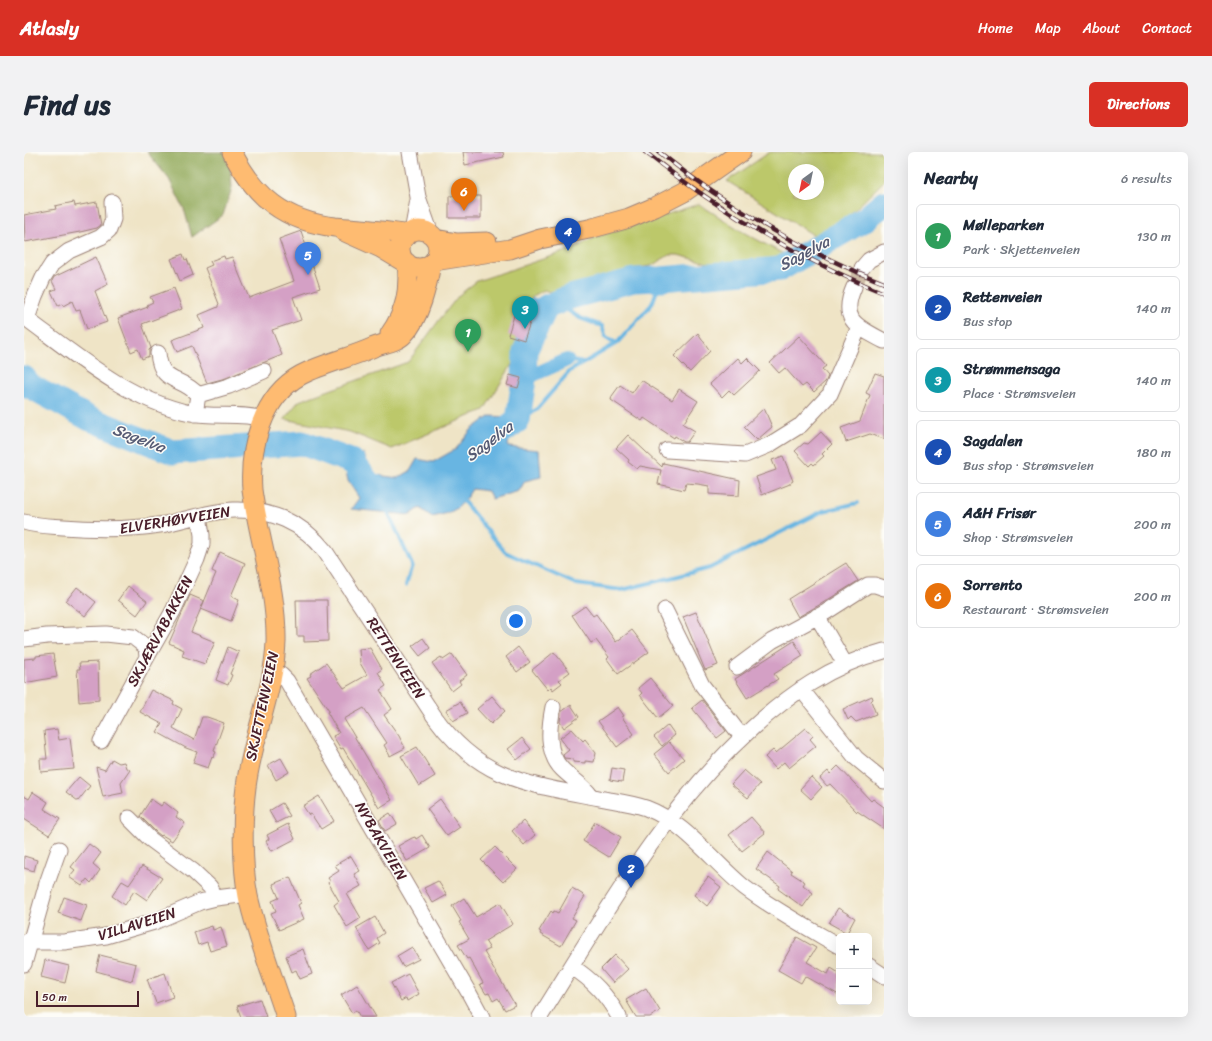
<!DOCTYPE html>
<html lang="en">
<head>
<meta charset="utf-8">
<style>
	:root { --surface:#fff; --page:#f2f2f3; --text:#1f2937; --muted:#747a83; --line:#e0e1e3; --accent:#d93025 }
	body { margin:0; font-family:Sriracha,sans-serif; background:var(--page); color:var(--text) }
	.controls { position:absolute; right:12px; bottom:12px; display:grid; overflow:hidden; border-radius:6px; box-shadow:0 4px 16px #0002 }
	.controls button { width:36px; height:36px; display:grid; place-items:center; padding:0; border:0; border-bottom:1px solid var(--line); background:var(--surface); color:var(--text); font:20px sans-serif }
	.compass { position:absolute; left:764px; top:12px; width:36px; height:36px; border-radius:50%; background:var(--surface); box-shadow:0 4px 16px #0002; rotate:213deg }
	.scale { position:absolute; left:12px; bottom:10px; width:103px; box-sizing:border-box; padding-left:4px; border:2px solid #4a1f2b; border-top:0; font-size:11px; line-height:14px; white-space:nowrap; color:#4a1f2b; -webkit-text-stroke:3px #fdfcf7; paint-order:stroke }
	.you { position:absolute; left:492px; top:469px; width:14px; height:14px; margin:-10px; border:3px solid #fff; border-radius:50%; background:#1a73e8; box-shadow:0 0 0 6px #1a73e833 }
	.badge { display:grid; place-items:center; width:26px; height:26px; border-radius:50%; background:var(--accent); color:#fff; font-size:13px; font-weight:700 }
	.pin { position:absolute; translate:-50% -33px; filter:drop-shadow(0 1px 2px #0008) }
	.pin::after { content:''; position:absolute; top:21px; width:14px; height:12px; background:inherit; clip-path:polygon(0 0,100% 0,50% 100%) }
	.list { margin:0; padding:0; list-style:none }
	h2 { display:flex; justify-content:space-between; align-items:center; height:52px; margin:0; padding:0 16px; font-size:17px }
	h2 small { font-size:13px; font-weight:400; color:var(--muted) }
	.list li { display:grid; grid-template-columns:26px 1fr auto; gap:12px; align-items:center; box-sizing:border-box; height:64px; margin:0 8px 8px; padding:0 8px; border:1px solid var(--line); border-radius:6px }
	.list b { display:block; font-size:15px; white-space:nowrap }
	.list p { margin:0; font-size:13px; white-space:nowrap; color:var(--muted) }
	.list em { font-size:13px; font-style:normal; color:var(--muted) }
	.map { position:relative; flex:none; width:860px; height:865px; overflow:hidden; border-radius:6px }
	header { display:flex; align-items:center; gap:24px; box-sizing:border-box; height:56px; padding:0 20px; background:var(--accent); color:#fff }
	header strong { font-size:19px }
	nav { display:flex; gap:22px; margin-inline-start:auto; font-size:14px }
	.intro { display:flex; align-items:center; justify-content:space-between; box-sizing:border-box; height:96px; padding:0 24px }
	h1 { margin:0; font-size:28px }
	.button { padding:10px 18px; border-radius:6px; background:var(--accent); color:#fff; font-size:14px; font-weight:700 }
	main { display:flex; gap:24px; padding:0 24px }
	aside { flex:1; background:var(--surface); border-radius:6px; box-shadow:0 4px 16px #0002 }
	.map>svg:first-child { display:block }
</style>
</head>
<body>
<header>
<strong>Atlasly</strong>
<nav><a>Home</a><a>Map</a><a>About</a><a>Contact</a></nav>
</header>
<div class="intro"><h1>Find us</h1><a class="button">Directions</a></div>
<main>
<div class="map">
<svg width="860" height="865" viewBox="0 0 860 865">
	<rect width="100%" height="100%" fill="#fdfcf7"/>
	<filter id="ink" filterUnits="userSpaceOnUse"><feTurbulence type="fractalNoise" baseFrequency=".025" numOctaves="2"/><feDisplacementMap in="SourceGraphic" scale="8" xChannelSelector="R" yChannelSelector="G"/><feConvolveMatrix kernelMatrix="1 2 1 2 8 2 1 2 1" color-interpolation-filters="sRGB"/></filter>
	<filter id="wash" filterUnits="userSpaceOnUse"><feTurbulence type="fractalNoise" baseFrequency=".012" numOctaves="4" result="noise"/><feDisplacementMap in="SourceGraphic" scale="16" xChannelSelector="R" yChannelSelector="G"/><feGaussianBlur stdDeviation="0.9" result="paint"/><feColorMatrix in="noise" values="0 0 0 0 0 0 0 0 0 0 0 0 0 0 0 0 0 1.4 0 .05"/><feComposite in="paint" operator="in"/></filter>
	<g filter="url(#wash)">
		<rect width="100%" height="100%" fill="#efe4c6"/>
		<path fill="#bcc86a" stroke="#83744a" fill-rule="evenodd" d="M746,0H860V29L799,89L703,29ZM770,18H794V42H770Z
			M675,52L719,80L769,107L692,113L654,103H645L627,114L607,117L600,124L585,128L561,133L555,138L529,141L520,138L509,144L507,150L511,152L502,190L460,258L368,297L326,280L260,267L275,249L384,210L416,167L435,143L453,129L549,97L572,85Z"/>
		<path fill="#95ac5e" stroke="#706644" d="M123,0H205L208,36L199,63L168,85L160,57L145,27Z"/>
		<path fill="#68b5e2" stroke="#596a86" d="M466,264L484,265L497,278L485,286L484,295L515,298L517,325L501,329L495,339L468,347L464,339L448,337C436,357 431,360 408,365L396,356L386,363L327,357L335,346L324,329L321,314L329,310L340,301L345,322L374,326L386,319L393,307L409,310L432,297L447,278Z"/>
		<g fill="none" stroke-linecap="round" stroke-linejoin="round">
			<path stroke="#68b5e2" stroke-width="4" d="M532,151L556,166L578,174L582,186L593,191
				M543,208L559,211
				M494,268L512,258L546,219L593,191L628,152L637,127
				M436,347L440,350L481,400L552,432L598,438L686,416L799,359L834,351
				M365,356L364,360L388,413L382,433"/>
			<path stroke="#68b5e2" stroke-width="14" d="M508,170L511,153
				M500,227L543,208"/>
			<path stroke="#68b5e2" stroke-width="25" d="M0,226L4,233L66,267L149,300L278,291L329,310L345,332L352,335
				M462,291L494,268L500,227L501,199L522,155L546,145L610,128L637,127L756,117L841,67L860,51"/>
		</g>
		<g id="blocks">
			<path fill="#d4a0c5" d="M439,0H479L480,5L441,13Z
				M434,39H448V44H457V66H425V44H434Z
				M50,50L51,54L73,50L77,73L73,76L56,80L1,90L0,63L32,57L31,54Z
				M277,79L296,136L269,145L277,168L248,178L258,203L202,226L183,231L168,194L153,200L148,188L180,176L175,163L194,155V153L195,152L181,116L188,113L186,109L200,104L201,107L208,105L225,146L270,129L255,87Z
				M159,102L161,108L163,107L169,123L156,129L147,107Z
				M72,105L84,132L71,139L83,170L63,177L56,158L52,159L48,149L39,154L38,152L34,154L27,139L32,137L28,129L30,125Z
				M150,136L158,157L118,172L127,196L125,198V204L118,207L114,197L107,200L94,166L124,155L123,153L129,150L126,145Z
				M492,157L509,162L500,188L484,183Z
				M674,181L686,199L666,220L650,204Z
				M775,184L802,214L798,217L804,224L802,229L790,240L782,232L778,235L761,216L755,221L746,211Z
				M714,206L718,211L723,206L736,219L710,243L705,238L698,245L686,232Z
				M851,221L860,224V287L846,282L822,290L817,276L836,269L846,243L842,241Z
				M486,223L497,226L494,236L483,233Z
				M617,228L648,248L655,237L674,249L659,272L671,279L663,290H660L651,284L650,286L620,266L618,269L587,248L588,244L596,233L608,241Z
				M740,256L748,275L733,288L720,275Z
				M797,280L808,292L798,302L800,304L790,313L788,311L785,314L771,299L780,291L784,292Z
				M604,283L638,315L639,311L716,328L715,344L685,342V334L674,332L662,331L660,338L634,332L637,318L616,314L613,317L604,310L605,308L592,296Z
				M759,304L769,329L766,331V332L738,343L732,325L752,318L748,308Z
				M196,400L221,411L207,444L215,448L207,469L177,457L192,421L188,419Z
				M822,411L834,429L797,452L774,465L764,447Z
				M104,434L123,449L113,463L94,448Z
				M53,435L72,450L61,464L42,449Z
				M166,443L180,449L167,480L191,490L181,512L158,504L160,498L145,491Z
				M272,448H303L304,489L280,490V484H273Z
				M561,454L569,464L572,462L592,490L608,478L625,500L594,522L583,507L585,505L572,488L567,491L548,463Z
				M672,460L694,513L681,518L659,465Z
				M399,486L406,496L396,504L388,494Z
				M770,489L779,504L750,522L754,527L723,546L711,527Z
				M204,495L215,500L206,522L208,523L204,533L192,528Z
				M494,495L506,510L493,520L482,505Z
				M346,496L358,517L354,520L362,534L356,538L368,557L360,563L375,584L381,596L366,604L360,593L363,591L340,556L320,567L368,648L355,656L319,596L317,597L309,584L315,581L303,560L305,559L283,526L287,524L286,522L302,511L320,536L343,523L336,511L335,497Z
				M530,500L546,520L535,528L538,531L529,538L527,535L524,538L508,518Z
				M29,502L33,525L0,531V507L12,506V504Z
				M428,502L443,523L435,529L437,532L428,539L408,511L417,505L419,508Z
				M74,510L75,548L55,550L53,517H56L55,511Z
				M626,526L649,554L634,566L616,543L618,541L614,536Z
				M127,538L150,549L149,552L158,557L149,576L170,588L178,565H183L200,571L190,599L192,600L189,606L188,605L184,616L169,611L173,600L162,596L133,580L138,572L116,560Z
				M468,544L481,559L467,572L453,557Z
				M848,544L849,547L847,549L852,562L832,570L827,565L824,568L819,557Z
				M678,548L702,579L693,586L668,556Z
				M436,550L443,561L429,569L422,558Z
				M547,553L555,565L540,576L536,570L537,560Z
				M594,555L600,564L598,565L610,582L593,595L574,569Z
				M644,573L651,583L638,594L630,585Z
				M782,576L789,584L786,587L792,594L765,616L760,610L752,617L741,605L749,598L752,601Z
				M33,577L35,588L46,586L50,617L17,620L16,607H23L20,579Z
				M548,577L559,589L561,587L572,601L570,610L561,609V611L549,610V607L540,606L539,603L545,598L536,586Z
				M498,586L507,597L493,608L484,597Z
				M645,590L660,607L645,620L630,602Z
				M393,595L411,624L395,634L377,604Z
				M257,606L265,620L252,628L244,613Z
				M88,607L95,611L100,610L102,616L106,618L97,631L99,641L79,645L72,615L81,618Z
				M814,614L847,649L849,647L860,655V677L833,659V660L806,632L803,634L796,626L804,619L806,622Z
				M588,616L600,618L598,630L586,628Z
				M720,618L736,632L724,646L707,632Z
				M55,625L66,634L54,649L42,640Z
				M787,625L798,635L787,647L776,637Z
				M9,640L24,650L20,657L36,667L25,683L0,667V644L5,647Z
				M295,644L310,669L297,677L287,662L285,663L279,654Z
				M127,647L137,654L140,650L154,661L152,665L161,671L148,689L138,683L137,684L132,680L116,664Z
				M416,647L436,675L423,684L403,657Z
				M258,651L266,664L252,671L245,659Z
				M366,661L373,672L361,679L355,668Z
				M727,665L741,681L718,699L705,683Z
				M499,669L511,683L500,693L488,679Z
				M571,670L597,685L585,705L559,689Z
				M264,672L271,687L248,699L242,689L245,687L243,683Z
				M398,683L406,696L383,709L374,694L388,686L391,685L392,687Z
				M65,692L77,701L69,712L76,718L67,731L63,727L58,734L45,725L51,718L47,715Z
				M471,695L493,717L479,730L457,708Z
				M744,700L768,719L767,721L781,730L779,733L789,741L779,755L754,737L756,734L732,717Z
				M0,704L13,708L10,719L0,716Z
				M327,704L336,719L330,722L337,734L323,742L337,766L323,775L310,753L315,749L304,730L306,729L304,726L315,719L311,713Z
				M118,714L138,726L123,748L110,739L101,753L88,744L98,729L105,733Z
				M266,725L277,751L274,753L280,767L255,778L247,761L252,759L248,749L255,746L249,732Z
				M684,725L697,735L683,754L670,743Z
				M414,729L423,743L409,751L400,736Z
				M548,736L561,744L548,766L552,768L537,794L516,782L517,780L515,779L527,759L529,761L530,759L534,761Z
				M40,745L63,753L57,769L34,761Z
				M440,746L452,765L476,751L489,772L461,789L466,797L460,800L491,853L481,858L474,846L469,849L465,841L462,842L456,832L459,831L445,806L443,807L434,793L445,787L435,770L437,769L428,754Z
				M814,756L831,766L823,781L805,771Z
				M351,765L360,781L353,786L356,791L345,798L332,776Z
				M188,774L189,778L197,775L203,794L186,799L183,790L174,793L170,780Z
				M773,785L792,796L783,810L804,822L807,816L815,821V843L781,824L777,831L754,818Z
				M388,795L395,807L379,815L373,804Z
				M279,797L288,822L276,827L272,818L268,820L262,804Z
				M76,803L112,812L108,829L72,819Z
				M591,803L604,817L589,831L577,817Z
				M21,808L45,814L41,831L17,825Z
				M141,821L149,845L132,851L123,827Z
				M384,822L395,842L383,849L382,846L377,849L367,831Z
				M333,833L352,865H336L332,858L328,861L317,843Z
				M622,836L636,859L626,865H612L602,848Z
				M236,847L242,865H217L213,854Z"/>
		</g>
	</g>
	<g filter="url(#ink)">
		<use href="#blocks" fill-opacity="0" stroke="#9c8278" stroke-width="1"/>
		<g fill="none" stroke-linecap="round" stroke-linejoin="round">
			<path stroke="#cebda7" stroke-width="15" stroke-dasharray="15 8" stroke-linecap="butt" d="M830,135L838,116"/>
			<defs>
				<path id="minor" d="M386,0L394,45L407,82
					M388,80L394,48
					M838,116L845,108L860,100
					M830,135C815,169 834,175 860,189
					M0,165C52,203 102,247 166,261C191,266 216,260 239,267
					M3,167L11,144L19,126L28,112L45,99L77,85L85,78L89,67L88,50
					M134,201C137,234 157,223 174,243L171,262
					M174,243L205,234L240,219
					M643,298L721,303L745,293L777,273L806,242L835,175
					M0,370C13,374 25,374 39,375C75,378 106,378 142,372C164,367 187,359 210,358C247,357 279,371 301,399L410,564C456,628 503,632 575,646C590,649 607,651 622,656C662,671 688,709 720,735C749,757 784,776 815,794
					M641,458L678,533L718,585
					M793,464L821,512
					M0,487L23,484L82,482L109,485L122,495L123,505
					M713,515L748,489L802,460L844,433H851L860,436
					M249,519L257,523L263,529L445,841L458,865
					M777,537L832,606L860,629
					M529,555C525,575 522,601 538,617C548,627 558,632 567,644
					M77,589L123,505L149,459L173,407L178,392V383L175,364
					M105,666L126,687L169,719L186,735L192,746
					M0,790H40L82,784L130,770L176,750L192,746L224,742
					M0,812L23,731L35,697
					M845,814L860,824
					M548,815C569,828 583,843 595,865
					M516,865C579,765 637,660 724,580C764,543 807,513 860,499"/>
				<path id="major" d="M208,0C231,45 260,69 311,75C336,77 359,78 384,83
					M376 97a19 19 0 1 1 38 0a19 19 0 1 1-38 0Z
					M319,79L357,96L382,111
					M411,87L433,91L463,90
					M410,109L486,97L516,87L565,77L605,66L631,55L660,40L717,0
					M366,182C382,159 386,138 383,111
					M262,865C249,825 233,785 224,744C218,714 218,665 222,635C228,586 250,539 252,490C253,438 235,389 228,338C225,297 238,244 277,223C300,211 326,206 350,195C360,191 373,190 380,182C396,166 403,133 407,112"/>
			</defs>
			<use href="#minor" stroke="#9c8278" stroke-width="17"/>
			<use href="#major" stroke="#9c8278" stroke-width="21"/>
			<use href="#minor" stroke="#fff" stroke-width="15"/>
			<use href="#major" stroke="#febb71" stroke-width="19"/>
			<defs>
				<path id="rail" d="M621,0C694,58 773,106 860,141
					M635,0C703,55 779,99 860,131"/>
			</defs>
			<use href="#rail" stroke="#4a1f2b" stroke-width="4.5"/>
			<use href="#rail" stroke="#fdfcf7" stroke-width="3" stroke-dasharray="9" stroke-linecap="butt"/>
		</g>
	</g>
	<g text-anchor="middle" dominant-baseline="central" stroke-width="3" stroke-linejoin="round" paint-order="stroke">
		<g font-size="15" fill="#4a1f2b" stroke="#fdfcf7">
			<text transform="translate(151 368) rotate(-9)">ELVERHØYVEIEN</text>
			<text transform="translate(136 479) rotate(-62)">SKJÆRVABAKKEN</text>
			<text transform="translate(372 506) rotate(57)">RETTENVEIEN</text>
			<text transform="translate(238 554) rotate(-78)">SKJETTENVEIEN</text>
			<text transform="translate(357 689) rotate(60)">NYBAKVEIEN</text>
			<text transform="translate(113 772) rotate(-17)">VILLAVEIEN</text>
		</g>
		<g font-size="16" font-style="italic" fill="#565b74" stroke="#fdfcf7">
			<text transform="translate(780 101) rotate(-28)">Sagelva</text>
			<text transform="translate(115 286) rotate(21)">Sagelva</text>
			<text transform="translate(465 289) rotate(-37)">Sagelva</text>
		</g>
	</g>
</svg>
<div class="controls">
<button>+</button>
<button>−</button>
</div>
<svg class="compass" viewBox="-18 -18 36 36"><path d="M0-13l5 13h-10z" fill="#e53935"/><path d="M0 13l5-13h-10z" fill="#747a83"/></svg>
<div class="scale">50 m</div>
<div class="you"></div>
<div class="pin badge" style="left:444px;top:200px;background:#2e9e5b">1</div>
<div class="pin badge" style="left:607px;top:736px;background:#1a4fb4">2</div>
<div class="pin badge" style="left:501px;top:177px;background:#0f9aa8">3</div>
<div class="pin badge" style="left:544px;top:99px;background:#1a4fb4">4</div>
<div class="pin badge" style="left:284px;top:123px;background:#3f7fe0">5</div>
<div class="pin badge" style="left:440px;top:59px;background:#e8710a">6</div>
</div>
<aside>
<h2>Nearby<small>6 results</small></h2>
<ul class="list">
<li><span class="badge" style="background:#2e9e5b">1</span><div><b>Mølleparken</b><p>Park · Skjettenveien</p></div><em>130 m</em></li>
<li><span class="badge" style="background:#1a4fb4">2</span><div><b>Rettenveien</b><p>Bus stop</p></div><em>140 m</em></li>
<li><span class="badge" style="background:#0f9aa8">3</span><div><b>Strømmensaga</b><p>Place · Strømsveien</p></div><em>140 m</em></li>
<li><span class="badge" style="background:#1a4fb4">4</span><div><b>Sagdalen</b><p>Bus stop · Strømsveien</p></div><em>180 m</em></li>
<li><span class="badge" style="background:#3f7fe0">5</span><div><b>A&amp;H Frisør</b><p>Shop · Strømsveien</p></div><em>200 m</em></li>
<li><span class="badge" style="background:#e8710a">6</span><div><b>Sorrento</b><p>Restaurant · Strømsveien</p></div><em>200 m</em></li>
</ul>
</aside>
</main>
</body>
</html>
